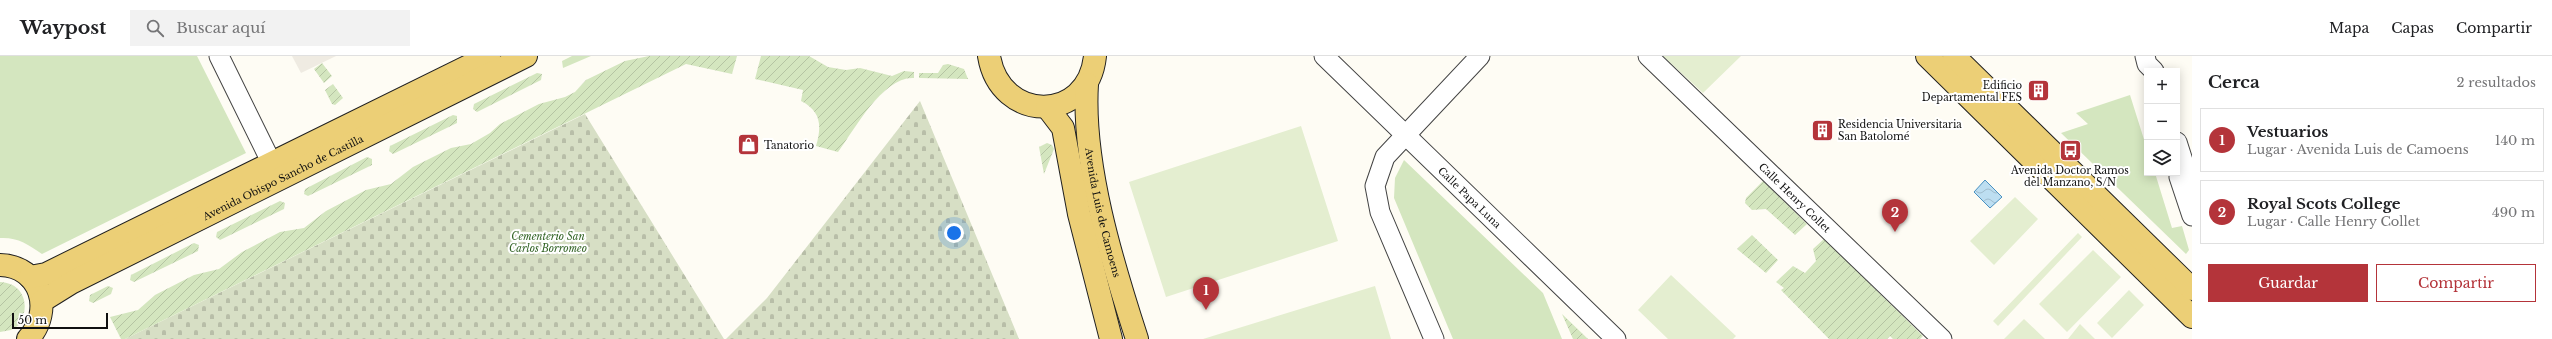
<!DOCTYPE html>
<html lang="es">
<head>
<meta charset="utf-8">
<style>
	:root { --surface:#fff; --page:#f2f2f2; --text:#202124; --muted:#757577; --line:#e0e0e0; --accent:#b4343a }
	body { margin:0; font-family:"Libre Baskerville",serif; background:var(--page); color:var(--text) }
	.controls { position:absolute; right:12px; top:12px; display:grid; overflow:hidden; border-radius:0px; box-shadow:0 2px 10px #0003 }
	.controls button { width:36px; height:36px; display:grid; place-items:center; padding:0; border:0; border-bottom:1px solid var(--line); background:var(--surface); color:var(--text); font:20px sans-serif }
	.scale { position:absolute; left:12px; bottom:10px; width:96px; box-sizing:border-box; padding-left:4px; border:2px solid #101010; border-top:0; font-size:11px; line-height:14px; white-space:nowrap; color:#101010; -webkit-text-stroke:3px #fff; paint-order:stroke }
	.you { position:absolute; left:954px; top:177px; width:14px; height:14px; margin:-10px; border:3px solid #fff; border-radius:50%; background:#1a73e8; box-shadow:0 0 0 6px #1a73e833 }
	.badge { display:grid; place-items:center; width:26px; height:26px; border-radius:50%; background:var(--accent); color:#fff; font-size:13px; font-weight:700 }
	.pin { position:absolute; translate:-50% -33px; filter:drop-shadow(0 1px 2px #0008) }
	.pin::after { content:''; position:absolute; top:21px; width:14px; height:12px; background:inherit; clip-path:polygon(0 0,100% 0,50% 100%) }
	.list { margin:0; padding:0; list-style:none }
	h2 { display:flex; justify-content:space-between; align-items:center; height:52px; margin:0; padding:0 16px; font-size:17px }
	h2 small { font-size:13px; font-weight:400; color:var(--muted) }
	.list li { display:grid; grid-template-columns:26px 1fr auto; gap:12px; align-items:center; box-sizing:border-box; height:64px; margin:0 8px 8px; padding:0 8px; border:1px solid var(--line); border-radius:0px }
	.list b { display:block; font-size:15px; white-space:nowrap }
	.list p { margin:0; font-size:13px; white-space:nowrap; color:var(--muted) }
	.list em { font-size:13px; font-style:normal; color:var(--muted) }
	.actions { display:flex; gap:8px; padding:12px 16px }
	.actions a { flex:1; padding:9px 0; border:1px solid var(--accent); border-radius:0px; text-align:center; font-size:14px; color:var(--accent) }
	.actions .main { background:var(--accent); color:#fff }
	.icon { flex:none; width:22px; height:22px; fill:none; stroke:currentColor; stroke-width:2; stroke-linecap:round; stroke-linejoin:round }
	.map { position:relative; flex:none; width:2192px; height:283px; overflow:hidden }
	header { display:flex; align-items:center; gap:24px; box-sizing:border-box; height:56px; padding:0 20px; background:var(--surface); border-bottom:1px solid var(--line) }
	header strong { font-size:19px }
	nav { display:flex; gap:22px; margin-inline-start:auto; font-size:14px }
	.search { width:280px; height:36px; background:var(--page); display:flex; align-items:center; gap:10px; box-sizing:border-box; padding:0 14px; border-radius:0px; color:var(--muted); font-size:15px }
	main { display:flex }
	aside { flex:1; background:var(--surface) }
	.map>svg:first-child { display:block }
</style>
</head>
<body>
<header>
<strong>Waypost</strong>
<div class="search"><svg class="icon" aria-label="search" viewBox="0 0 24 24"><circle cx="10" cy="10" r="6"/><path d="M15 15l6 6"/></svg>Buscar aquí</div>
<nav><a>Mapa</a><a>Capas</a><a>Compartir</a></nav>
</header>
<main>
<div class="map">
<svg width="2192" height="283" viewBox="0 0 2192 283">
	<defs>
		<pattern id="cemetery-stones" width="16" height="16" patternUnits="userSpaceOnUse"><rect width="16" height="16" fill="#d7dfc5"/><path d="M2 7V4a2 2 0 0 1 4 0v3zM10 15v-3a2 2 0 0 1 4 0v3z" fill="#b8bea8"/></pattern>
		<pattern id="garden-furrows" width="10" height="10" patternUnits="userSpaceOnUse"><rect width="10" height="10" fill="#d4e6bf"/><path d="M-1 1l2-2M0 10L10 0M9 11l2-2" fill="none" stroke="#b5c4a3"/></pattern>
		<pattern id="water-waves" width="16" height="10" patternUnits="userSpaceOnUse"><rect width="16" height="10" fill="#bddef1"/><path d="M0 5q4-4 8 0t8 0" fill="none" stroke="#a1bdce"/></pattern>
	</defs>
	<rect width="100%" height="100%" fill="#fefcf4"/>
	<path fill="#d4e6bf" d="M0,0H197L246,97L42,198C28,188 17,181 0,182Z
		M572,0H591L563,12L562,5Z
		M2130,39L2147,93V117H2155L2172,172L2182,170L2189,194L2186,198L2061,77L2088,68L2076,57Z
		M1404,104L1543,237L1562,283H1453L1394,142L1395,122Z"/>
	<path fill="url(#cemetery-stones)" d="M920,45L1019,283H726L767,242Z
		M585,58L724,283H125Z"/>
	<path fill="url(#garden-furrows)" d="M649,0H737L732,18L686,8L125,283H121L110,261L138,254L155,239L194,219L219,213L242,196L280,176L304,172L326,155L366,134L391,128L413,111L451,92L471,88L490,77L500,68L539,48L565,41L575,36L586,24L625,5Z
		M761,0H809L828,11L846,14L860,12L892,20L904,15L914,16V22C883,20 855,73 838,96L816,90C822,70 821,55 801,45L803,34L755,23Z
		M322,7L332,20L324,27L314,13Z
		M948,8L964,13L968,23L919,22V17H938L943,9Z
		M537,17L542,18L541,24L477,56L473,53L474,48Z
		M333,28L343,42L335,49L332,48L325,34Z
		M453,59L457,60V67L393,98L389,95L390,90Z
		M1047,87L1052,89L1054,93L1044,118L1039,91Z
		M367,101L372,103V109L308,140L304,138L305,133Z
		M1763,125L1807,168L1795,179L1766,153L1752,154L1745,147L1746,142Z
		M280,145L285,147L284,153L220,184L216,181L217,176Z
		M1752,179L1778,204L1766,217L1737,193Z
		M1824,183L1923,280L1920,283H1893L1890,280L1887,283H1829L1781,234L1784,232L1776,226L1793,210L1805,217L1816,205L1813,193Z
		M194,187L199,189L198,195L134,226L130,224L131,219Z
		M0,226C24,227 31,250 19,269L11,274L0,276Z
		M108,230L113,232L111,238L93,247L89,245L90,239Z
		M1562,258L1588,283H1573Z"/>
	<path fill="#e4eed0" d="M1663,0H1741L1703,37Z
		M1301,70L1338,185L1166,241L1129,126Z
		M2015,141L2038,163L1994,209L1970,185Z
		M2078,177L2082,181L1998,270L1993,265Z
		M2093,194L2121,221L2067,276L2039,248Z
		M1671,219L1736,280L1733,283H1668L1638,254Z
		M1375,230L1391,283H1203Z
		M2129,234L2144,249L2112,282L2097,267Z
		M2024,263L2045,283H2004Z
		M2080,268L2095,283H2068Z"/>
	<path fill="#efebe2" d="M292,0H336L301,17Z"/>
	<path fill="url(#water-waves)" stroke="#4a92c2" d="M1985,124L2002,141L1990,152L1974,136Z"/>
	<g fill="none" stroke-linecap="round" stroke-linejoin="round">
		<defs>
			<g id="minor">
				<path d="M219,0L278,120"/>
				<path id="s1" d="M1324,0L1616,283"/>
				<path id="s2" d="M1648,0L1942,283"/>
				<path d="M2145,0L2147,8L2154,15"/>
				<path d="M2177,86L2192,133"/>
				<path d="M2179,121L2192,160"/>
				<path d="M1434,283L1380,156L1375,130L1385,101L1480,0"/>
			</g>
			<g id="major">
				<path d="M989,0C1000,67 1088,68 1095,0"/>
				<path d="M1927,0L2192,261"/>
				<path d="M1954,0L2192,233"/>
				<path id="s3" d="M1087,28C1082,108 1112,206 1137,283"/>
				<path d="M1047,51L1063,72L1079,158L1111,283"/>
				<path d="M0,209C41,210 54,255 28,283"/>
				<path d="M30,221L46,218L489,0"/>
				<path id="s4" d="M42,245L71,227L526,0"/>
			</g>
		</defs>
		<use href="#minor" stroke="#434343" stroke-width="21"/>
		<use href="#major" stroke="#212121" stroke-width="24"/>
		<use href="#minor" stroke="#fff" stroke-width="19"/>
		<use href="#major" stroke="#eccf76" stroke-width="22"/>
	</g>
	<defs>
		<symbol id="building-square" viewBox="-11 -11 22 22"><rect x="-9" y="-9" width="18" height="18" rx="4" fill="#b4343a" stroke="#fff"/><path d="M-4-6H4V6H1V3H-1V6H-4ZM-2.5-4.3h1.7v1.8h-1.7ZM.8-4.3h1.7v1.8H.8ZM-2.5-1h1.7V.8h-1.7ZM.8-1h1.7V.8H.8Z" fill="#fff"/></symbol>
		<symbol id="shop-square" viewBox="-11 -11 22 22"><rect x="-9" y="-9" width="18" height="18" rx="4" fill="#b4343a" stroke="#fff"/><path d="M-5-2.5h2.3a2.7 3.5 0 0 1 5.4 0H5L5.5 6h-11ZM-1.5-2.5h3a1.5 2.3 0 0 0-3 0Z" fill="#fff"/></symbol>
		<symbol id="bus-square" viewBox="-11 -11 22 22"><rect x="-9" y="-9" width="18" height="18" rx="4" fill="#b4343a" stroke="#fff"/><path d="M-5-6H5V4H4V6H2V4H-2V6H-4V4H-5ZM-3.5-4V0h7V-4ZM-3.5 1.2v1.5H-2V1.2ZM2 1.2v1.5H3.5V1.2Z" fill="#fff"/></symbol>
	</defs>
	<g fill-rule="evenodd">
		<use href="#building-square" x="2026" y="22" width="25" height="25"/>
		<use href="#building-square" x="1810" y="62" width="25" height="25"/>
		<use href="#shop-square" x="736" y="76" width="25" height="25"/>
		<use href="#bus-square" x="2058" y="82" width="25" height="25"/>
	</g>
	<g text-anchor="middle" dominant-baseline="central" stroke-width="4" stroke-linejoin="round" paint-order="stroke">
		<g font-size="10" fill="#101010" stroke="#fff" text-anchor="start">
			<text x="2022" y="29" text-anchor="end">Edificio<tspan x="2022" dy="12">Departamental FES</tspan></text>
			<text x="1838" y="68">Residencia Universitaria<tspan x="1838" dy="12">San Batolomé</tspan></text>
			<text x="764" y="89">Tanatorio</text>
			<text x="2070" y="114" text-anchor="middle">Avenida Doctor Ramos<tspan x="2070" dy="12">del Manzano, S/N</tspan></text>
		</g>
		<g font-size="10" fill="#101010" stroke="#fff">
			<text stroke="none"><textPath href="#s4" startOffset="271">Avenida Obispo Sancho de Castilla</textPath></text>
			<text stroke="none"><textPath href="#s1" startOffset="203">Calle Papa Luna</textPath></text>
			<text stroke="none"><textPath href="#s2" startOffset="204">Calle Henry Collet</textPath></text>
			<text stroke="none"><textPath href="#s3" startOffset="130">Avenida Luis de Camoens</textPath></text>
		</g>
		<g font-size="10" font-style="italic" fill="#326325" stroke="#fff">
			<text x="548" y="180">Cementerio San<tspan x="548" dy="12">Carlos Borromeo</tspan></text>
		</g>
	</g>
</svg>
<div class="controls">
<button>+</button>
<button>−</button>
<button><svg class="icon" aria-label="layers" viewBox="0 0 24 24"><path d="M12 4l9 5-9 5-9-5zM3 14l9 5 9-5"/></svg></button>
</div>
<div class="scale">50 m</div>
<div class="you"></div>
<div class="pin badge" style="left:1206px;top:254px">1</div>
<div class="pin badge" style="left:1895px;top:176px">2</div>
</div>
<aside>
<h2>Cerca<small>2 resultados</small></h2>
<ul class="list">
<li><span class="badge">1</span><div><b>Vestuarios</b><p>Lugar · Avenida Luis de Camoens</p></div><em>140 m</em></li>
<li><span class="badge">2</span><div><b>Royal Scots College</b><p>Lugar · Calle Henry Collet</p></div><em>490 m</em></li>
</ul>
<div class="actions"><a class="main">Guardar</a><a>Compartir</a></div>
</aside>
</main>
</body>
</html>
